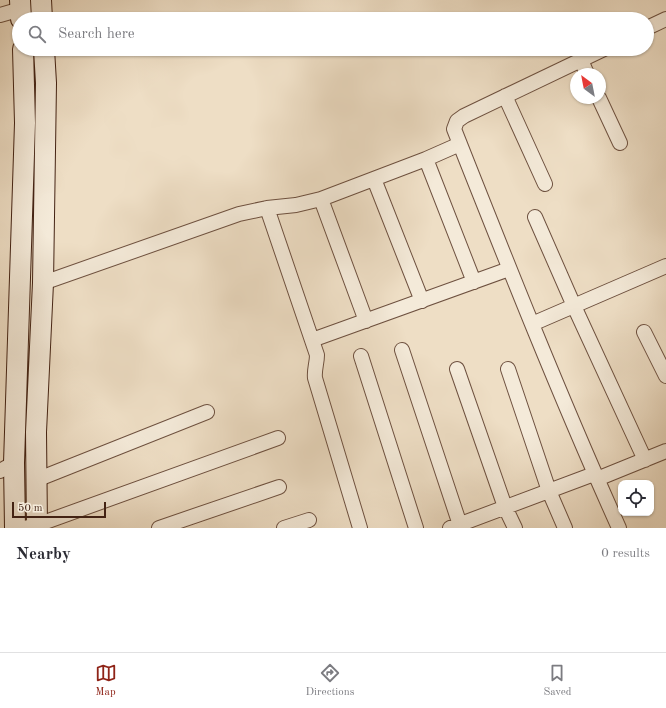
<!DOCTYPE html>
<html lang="en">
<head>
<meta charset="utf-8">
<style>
	:root { --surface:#fff; --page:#f7f7f7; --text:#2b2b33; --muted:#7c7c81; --line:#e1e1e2; --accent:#8f2418 }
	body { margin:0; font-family:"Old Standard TT",serif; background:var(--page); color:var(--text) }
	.controls { position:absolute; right:12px; bottom:12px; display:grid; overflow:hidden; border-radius:8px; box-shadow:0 1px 3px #0004 }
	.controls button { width:36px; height:36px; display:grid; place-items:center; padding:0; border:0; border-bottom:1px solid var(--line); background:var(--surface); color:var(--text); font:20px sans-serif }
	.compass { position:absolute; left:570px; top:68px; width:36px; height:36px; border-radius:50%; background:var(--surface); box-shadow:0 1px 3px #0004; rotate:328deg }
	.scale { position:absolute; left:12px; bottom:10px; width:94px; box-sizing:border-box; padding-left:4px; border:2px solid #432213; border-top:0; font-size:11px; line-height:14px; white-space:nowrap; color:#432213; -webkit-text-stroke:3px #f4ead9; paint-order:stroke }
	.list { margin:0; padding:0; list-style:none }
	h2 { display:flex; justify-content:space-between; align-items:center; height:52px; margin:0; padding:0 16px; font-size:17px }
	h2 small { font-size:13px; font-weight:400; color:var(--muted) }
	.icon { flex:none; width:22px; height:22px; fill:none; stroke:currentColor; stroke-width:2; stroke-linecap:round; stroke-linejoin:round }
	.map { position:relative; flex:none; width:666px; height:528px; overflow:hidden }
	.search { position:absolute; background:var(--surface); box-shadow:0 1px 3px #0004; left:12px; right:12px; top:12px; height:44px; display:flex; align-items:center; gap:10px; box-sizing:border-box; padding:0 14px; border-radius:22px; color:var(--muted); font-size:15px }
	.sheet { height:124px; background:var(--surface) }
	nav { display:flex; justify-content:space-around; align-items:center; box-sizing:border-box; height:56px; border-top:1px solid var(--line); background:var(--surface); font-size:11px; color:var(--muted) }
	nav a { display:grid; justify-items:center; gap:2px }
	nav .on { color:var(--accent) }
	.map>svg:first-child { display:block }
</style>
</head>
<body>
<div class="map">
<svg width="666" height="528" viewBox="0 0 666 528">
	<rect width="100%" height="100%" fill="#eedec5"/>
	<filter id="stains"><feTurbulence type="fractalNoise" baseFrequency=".005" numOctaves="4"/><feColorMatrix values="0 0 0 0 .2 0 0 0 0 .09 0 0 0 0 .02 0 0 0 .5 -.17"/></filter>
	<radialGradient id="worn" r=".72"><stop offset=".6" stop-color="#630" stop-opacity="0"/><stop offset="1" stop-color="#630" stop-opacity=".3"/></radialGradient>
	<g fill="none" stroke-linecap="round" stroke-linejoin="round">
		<defs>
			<path id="minor" d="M0,15L21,9
				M647,28L666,19
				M604,49L464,116L457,121L454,129C507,263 560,397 619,528
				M581,60L587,74
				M505,96L545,184
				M599,98L620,143
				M426,159L474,282
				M374,179L422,301
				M321,199L366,321
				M267,208L317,355C317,363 314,370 315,378L360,528
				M535,217L574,306L645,460
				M43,283L239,214L267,208L296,205L321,199L426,159L460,144
				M532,324L666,266
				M644,332L666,376
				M312,340L509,269
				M402,350L461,528
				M361,356L416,528
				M457,369L505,507L515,528
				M508,369L549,491L565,528
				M0,471L14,463
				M597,479L666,451
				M36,480L207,412
				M24,528L37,525L278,438
				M159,528L279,487
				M284,528L309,520
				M450,528L594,474"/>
			<path id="secondary" d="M20,0L21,19
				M41,0L42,19
				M15,528L14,463L25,123L23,49
				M37,528L36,432L43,283L46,83L44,49"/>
		</defs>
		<use href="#minor" stroke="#6e5140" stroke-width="16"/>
		<use href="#secondary" stroke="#432213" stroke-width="22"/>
		<use href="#minor" stroke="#f4ead9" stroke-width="14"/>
		<use href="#secondary" stroke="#f4ead9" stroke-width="20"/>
	</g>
	<rect width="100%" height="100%" filter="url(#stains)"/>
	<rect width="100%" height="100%" fill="url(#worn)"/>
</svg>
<div class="controls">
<button><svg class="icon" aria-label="locate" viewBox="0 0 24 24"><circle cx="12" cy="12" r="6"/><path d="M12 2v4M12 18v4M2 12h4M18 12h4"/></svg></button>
</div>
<svg class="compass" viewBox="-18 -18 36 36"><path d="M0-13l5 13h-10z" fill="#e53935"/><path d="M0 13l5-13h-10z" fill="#7c7c81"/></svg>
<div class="scale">50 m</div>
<div class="search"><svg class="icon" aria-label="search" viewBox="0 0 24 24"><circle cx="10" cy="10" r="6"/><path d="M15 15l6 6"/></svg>Search here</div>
</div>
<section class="sheet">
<h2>Nearby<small>0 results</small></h2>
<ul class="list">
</ul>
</section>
<nav>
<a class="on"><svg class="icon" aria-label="map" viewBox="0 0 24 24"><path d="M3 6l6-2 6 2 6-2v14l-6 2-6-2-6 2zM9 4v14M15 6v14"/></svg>Map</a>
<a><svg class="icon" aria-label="directions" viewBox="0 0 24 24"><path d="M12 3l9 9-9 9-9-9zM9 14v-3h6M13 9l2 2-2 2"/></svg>Directions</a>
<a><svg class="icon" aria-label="saved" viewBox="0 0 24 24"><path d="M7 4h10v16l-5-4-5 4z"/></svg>Saved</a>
</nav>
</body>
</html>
